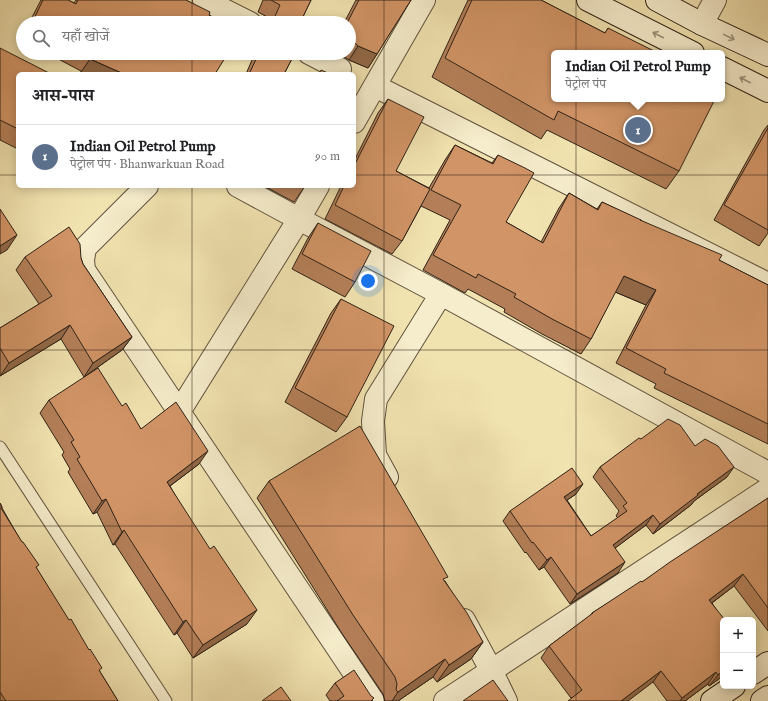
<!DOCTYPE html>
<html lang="hi">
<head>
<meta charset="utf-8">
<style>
	:root { --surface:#fff; --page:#f2f2f2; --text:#202124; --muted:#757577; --line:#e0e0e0; --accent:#2563eb }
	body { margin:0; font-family:"IM FELL English","Noto Serif Devanagari",serif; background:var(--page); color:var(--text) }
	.controls { position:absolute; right:12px; bottom:12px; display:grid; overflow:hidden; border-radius:6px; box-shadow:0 2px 10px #0003 }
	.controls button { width:36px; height:36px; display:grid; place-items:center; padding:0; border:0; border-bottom:1px solid var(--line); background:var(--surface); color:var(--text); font:20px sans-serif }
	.you { position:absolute; left:368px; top:281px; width:14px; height:14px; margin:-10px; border:3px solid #fff; border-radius:50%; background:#1a73e8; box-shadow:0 0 0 6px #1a73e833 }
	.badge { display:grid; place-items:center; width:26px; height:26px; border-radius:50%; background:var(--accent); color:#fff; font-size:13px; font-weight:700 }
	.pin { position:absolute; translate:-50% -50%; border:2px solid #fff; box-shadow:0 1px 4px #0006 }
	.popup { position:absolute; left:551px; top:50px; width:174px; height:52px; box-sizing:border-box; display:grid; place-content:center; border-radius:6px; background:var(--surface); filter:drop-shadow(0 1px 3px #0005); font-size:13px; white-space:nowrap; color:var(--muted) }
	.popup b { font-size:15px; color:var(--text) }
	.popup::after { content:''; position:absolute; left:50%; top:100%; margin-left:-8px; border:8px solid transparent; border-top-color:var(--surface) }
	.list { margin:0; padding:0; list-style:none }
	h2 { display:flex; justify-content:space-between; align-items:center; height:52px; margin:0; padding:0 16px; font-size:17px }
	h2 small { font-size:13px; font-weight:400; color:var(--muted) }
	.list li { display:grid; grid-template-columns:26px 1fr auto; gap:12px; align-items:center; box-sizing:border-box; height:64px; padding:0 16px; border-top:1px solid var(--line) }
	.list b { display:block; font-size:15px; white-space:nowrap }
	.list p { margin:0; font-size:13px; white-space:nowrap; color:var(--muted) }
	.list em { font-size:13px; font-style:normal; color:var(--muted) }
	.icon { flex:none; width:22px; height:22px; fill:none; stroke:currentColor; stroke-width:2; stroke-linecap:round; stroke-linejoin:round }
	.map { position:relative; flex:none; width:768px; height:701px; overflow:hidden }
	.search { position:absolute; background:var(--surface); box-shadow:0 2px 10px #0003; left:16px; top:16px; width:340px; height:44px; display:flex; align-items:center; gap:10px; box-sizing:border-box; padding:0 14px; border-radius:22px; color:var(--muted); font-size:15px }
	.panel { position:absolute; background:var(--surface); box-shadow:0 2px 10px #0003; left:16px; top:72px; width:340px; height:116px; border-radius:6px }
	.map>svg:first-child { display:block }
</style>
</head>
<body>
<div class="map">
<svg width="768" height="701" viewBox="0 0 768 701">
	<rect width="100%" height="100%" fill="#f1e3b0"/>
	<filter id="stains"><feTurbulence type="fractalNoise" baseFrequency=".005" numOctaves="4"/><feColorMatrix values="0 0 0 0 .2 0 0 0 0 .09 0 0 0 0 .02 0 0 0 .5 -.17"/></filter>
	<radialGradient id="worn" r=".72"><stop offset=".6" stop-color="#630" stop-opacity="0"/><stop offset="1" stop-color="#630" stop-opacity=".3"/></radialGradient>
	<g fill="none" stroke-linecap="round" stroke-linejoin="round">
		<defs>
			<path id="lane" d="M0,447L166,701"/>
			<path id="street" d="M204,0L250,23
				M702,24L715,0
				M309,53L340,69
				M375,86L768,284
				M354,122L424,0
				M147,186L85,248L83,260L84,270L373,701
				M238,186L299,219L441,294L768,473
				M179,412L299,219L318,186
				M387,477L375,455L373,421L376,399L441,294
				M464,620L491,670L506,701
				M445,701L768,489"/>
			<path id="secondary" d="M588,0L693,53
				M657,0L702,24L768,55
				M722,68L768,91
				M753,673L768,663
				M712,701L734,686
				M762,701L768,697"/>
		</defs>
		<use href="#lane" stroke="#60523d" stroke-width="13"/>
		<use href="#street" stroke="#60523d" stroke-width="24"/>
		<use href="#secondary" stroke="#2f2217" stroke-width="24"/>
		<use href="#lane" stroke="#f6edcc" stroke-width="11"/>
		<use href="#street" stroke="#f6edcc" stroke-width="22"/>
		<use href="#secondary" stroke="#f6edcc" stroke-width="22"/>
	</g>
	<path fill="#b47f58" stroke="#2f2217" d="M41,0H68L74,3L76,0H186L222,23H29Z
		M263,0H311L300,23H269L271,19L258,12Z
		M356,0H411L377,54L368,68L349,60L346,58L336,53H349V23H344Z
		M468,0H541L605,33L608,28L679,171L666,189L547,130L541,139L432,77Z
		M23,35V41L21,40Z
		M0,48L18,74V149L0,140Z
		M47,53H228L81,72V71Z
		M255,53H295L284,74H246Z
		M388,99L396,171L429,188L445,160L455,145L492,163L498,155L506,222L541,242L559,208L569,193L597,209L602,202L640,220L768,285V444L654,388L656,384L616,363L646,305L615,292L591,339L581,354L542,334L504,312L505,309L468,289L465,293L423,270L450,220L421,206L402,241L392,254L325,219L341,186H354V161L378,113Z
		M768,125V233L759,246L714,220L764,130Z
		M264,186H305L294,202Z
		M318,223L355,282L345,297L292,269L308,238Z
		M25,257L81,258L83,264L132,337L122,350L84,377L61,339L0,376V328L39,304L16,270Z
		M341,299L347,417L336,432L285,402L331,313Z
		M49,400L122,406L141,429L199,464L170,486L247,624L193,658L177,633L174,635L115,544L113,545L97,512L93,514L68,472L70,469L62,455L64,452L40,413Z
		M641,439L695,446L727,477L694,501L691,505L653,534L646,525L615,548L618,573L570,604L544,567L539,570L526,552L525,553L503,521L510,511L576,494L567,500L591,536L618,518L616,516L619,511L593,477L600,467Z
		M269,481L445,581L483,642L471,659L437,682L433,677L398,701H385L383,694L341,632L257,498Z
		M768,498V631L734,586L712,603L723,620V676L709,686L708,684L685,701H667L653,682L571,698L541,658L549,646L591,615L592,613L642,582Z
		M0,503L2,507V508L37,569L118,701H0Z
		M335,683L373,701H330L326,695Z"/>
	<path fill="#926847" stroke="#2f2217" d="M358,46L377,54L368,68L349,60Z
		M90,59L124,74H86L81,72Z
		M17,235L7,250L0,254V246Z
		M624,276L656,290L646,305L613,291Z
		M70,325L61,339L0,376L9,363Z
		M132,337L122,350L84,377L93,363Z
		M208,451L199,464L158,495L167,482Z
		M734,467L727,477L694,501L691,505L653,534L660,524L697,494Z
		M583,484L576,494L557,507L564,497Z
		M106,499L97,512L93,514L102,501Z
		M653,515L646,525L606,555L613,545Z
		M124,530L115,544L113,545L122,532Z
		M551,557L544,567L539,570L547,560Z
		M625,562L618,573L570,604L577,594Z
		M743,574L734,586L701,611L709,600Z
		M257,610L247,624L193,658L203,645Z
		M186,620L177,633L174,635L183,622Z
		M483,642L471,659L437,682L449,665Z
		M445,659L433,677L398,701H392L398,692Z
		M723,670V676L709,686L718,675Z
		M661,671L653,682L628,701H621Z
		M716,672L708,684L685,701H680L682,698Z"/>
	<path fill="#d19466" stroke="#2f2217" d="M43,0H68L76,4L78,0H186L210,12L209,15L222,23H32Z
		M271,0H311L300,23H272L280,5Z
		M359,0H411L377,54L358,46L356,44L349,41V23H347Z
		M472,0H541L605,33L608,28L658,53H554V99H715L679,171L558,111L554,120L445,58Z
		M0,48L51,74H18V129L0,120Z
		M81,53H228L215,74H124L90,59V58Z
		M259,53H295L284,74H249Z
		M321,70L330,74H319Z
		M388,99L424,117L396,171L430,189L402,241L335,205L344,186H354V166Z
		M768,128V230L724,205Z
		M455,145L493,164L498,155L525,168L534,173L506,222L543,243L569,193L598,210L602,202L641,220H640L722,255L719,260L768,285V424L664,373L666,369L626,348L656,290L624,276L591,339L552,319L514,297L516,294L478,274L476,278L433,255L461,205L431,190Z
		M0,209L17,235L0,246Z
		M318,223L371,251L355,282L302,254Z
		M69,227L80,244L81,258L83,264L132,337L93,363L70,325L9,363L0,348V328L52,296L25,257Z
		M341,299L394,326L347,417L295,388Z
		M98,368L122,406L126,403L141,429L176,402L208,451L167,482L210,549L214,546L257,610L203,645L186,620L183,622L124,530L122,532L106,499L102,501L77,459L80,457L71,442L74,440L49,400Z
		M668,419L680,425L695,446L705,439L718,446L734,467L697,494L698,495L660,524L653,515L613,545L625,562L577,594L551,557L547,560L533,542L532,543L510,511L572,468L583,484L564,497L591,536L627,511L623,506L627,503L600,467L639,438L641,439Z
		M360,426L444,570L448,577L443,579L467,613L483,642L449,665L445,659L398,692L396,690L397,684L395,677L353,615L269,481Z
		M768,498V608L743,574L709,600L725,620H723V670L718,675L716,672L682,698L661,671L621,701H568L582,690L549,646L593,613H592L641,581L642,582L670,562Z
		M0,503L2,507L1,508L22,542H23L39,565L36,567L69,620L71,619L89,650L90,649L102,668L99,670L118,701H6L0,692Z
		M354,670L371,696L374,698L371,701H337L344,696L335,683Z
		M493,680L508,701H463Z
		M281,687L291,701H262Z"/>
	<defs><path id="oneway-shaft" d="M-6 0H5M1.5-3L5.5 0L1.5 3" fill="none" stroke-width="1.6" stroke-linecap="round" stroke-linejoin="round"/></defs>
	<g stroke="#9c927b">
		<use href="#oneway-shaft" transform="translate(658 35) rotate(-153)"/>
		<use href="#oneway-shaft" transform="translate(729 37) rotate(26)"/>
		<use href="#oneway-shaft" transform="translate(745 80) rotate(-153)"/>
	</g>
	<path fill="none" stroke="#2f2217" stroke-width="1" stroke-opacity="0.55" d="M192,0V23M384,0V701M576,0V701M192,53V74M0,175H18M354,175H768M192,186V701M0,350H768M0,526H768"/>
	<rect width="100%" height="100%" filter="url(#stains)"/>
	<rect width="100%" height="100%" fill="url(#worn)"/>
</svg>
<div class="controls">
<button>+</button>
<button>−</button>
</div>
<div class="you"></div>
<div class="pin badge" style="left:638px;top:130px;background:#5c6f8a">1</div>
<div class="popup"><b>Indian Oil Petrol Pump</b>पेट्रोल पंप</div>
<div class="search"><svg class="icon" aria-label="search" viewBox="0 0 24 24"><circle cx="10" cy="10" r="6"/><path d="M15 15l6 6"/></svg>यहाँ खोजें</div>
<section class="panel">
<h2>आस-पास<small></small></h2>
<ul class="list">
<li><span class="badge" style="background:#5c6f8a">1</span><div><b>Indian Oil Petrol Pump</b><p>पेट्रोल पंप · Bhanwarkuan Road</p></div><em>90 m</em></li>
</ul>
</section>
</div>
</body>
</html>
